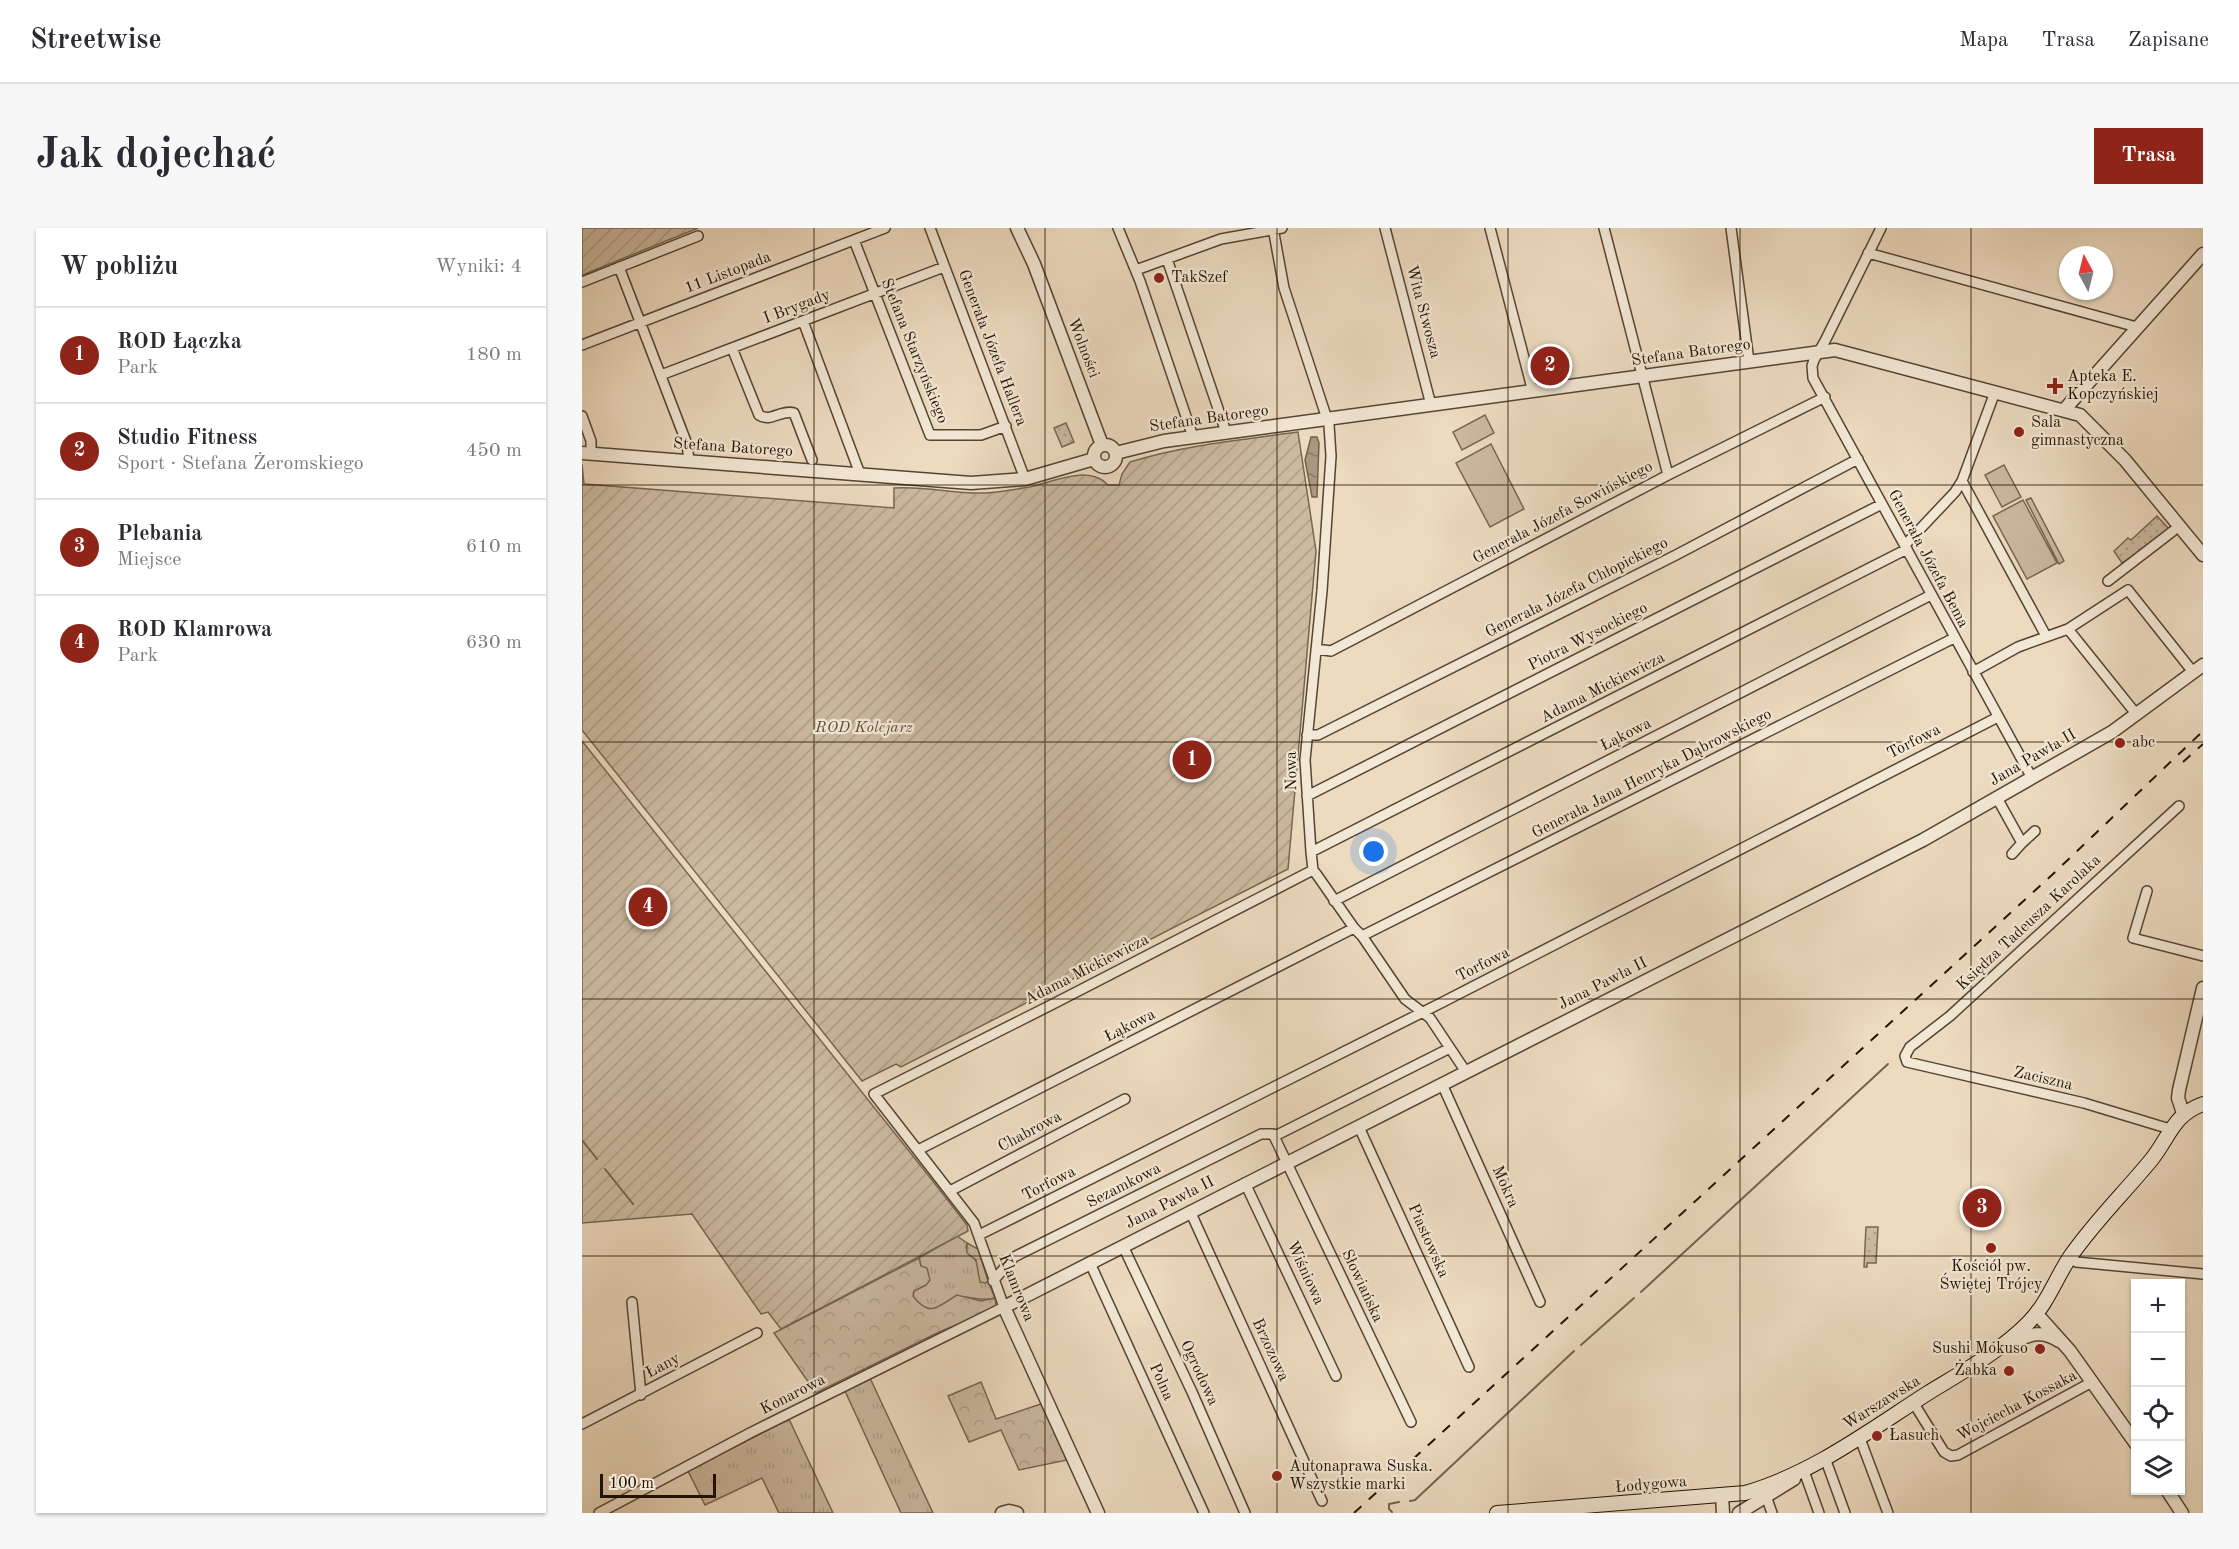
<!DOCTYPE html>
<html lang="pl">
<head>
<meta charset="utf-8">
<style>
	:root { --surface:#fff; --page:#f7f7f7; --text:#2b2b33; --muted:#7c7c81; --line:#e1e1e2; --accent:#8f2418 }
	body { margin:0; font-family:"Old Standard TT",serif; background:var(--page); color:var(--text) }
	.controls { position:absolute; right:18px; bottom:18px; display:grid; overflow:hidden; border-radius:0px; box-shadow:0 2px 4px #0004 }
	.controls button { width:54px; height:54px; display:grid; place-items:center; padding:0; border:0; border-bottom:2px solid var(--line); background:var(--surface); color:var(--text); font:30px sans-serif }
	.compass { position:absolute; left:1477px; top:18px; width:54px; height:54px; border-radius:50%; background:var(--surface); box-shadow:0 2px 4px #0004; rotate:353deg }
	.scale { position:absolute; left:18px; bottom:15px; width:116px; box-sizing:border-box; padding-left:6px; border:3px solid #241202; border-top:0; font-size:16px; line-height:21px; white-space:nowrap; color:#241202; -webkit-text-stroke:4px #f3e8d6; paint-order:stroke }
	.you { position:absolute; left:792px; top:624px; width:21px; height:21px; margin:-15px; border:4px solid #fff; border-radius:50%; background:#1a73e8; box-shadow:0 0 0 9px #1a73e833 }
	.badge { display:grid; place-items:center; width:39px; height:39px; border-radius:50%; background:var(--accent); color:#fff; font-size:20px; font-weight:700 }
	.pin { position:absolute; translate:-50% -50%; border:3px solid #fff; box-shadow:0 2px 6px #0006 }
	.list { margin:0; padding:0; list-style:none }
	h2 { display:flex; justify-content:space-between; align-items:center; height:78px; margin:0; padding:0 24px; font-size:26px }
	h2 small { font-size:20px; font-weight:400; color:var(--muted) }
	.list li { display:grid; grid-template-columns:39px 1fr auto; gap:18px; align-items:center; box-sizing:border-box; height:96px; padding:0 24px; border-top:2px solid var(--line) }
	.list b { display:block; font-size:22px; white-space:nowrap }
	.list p { margin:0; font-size:20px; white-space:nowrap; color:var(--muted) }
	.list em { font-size:20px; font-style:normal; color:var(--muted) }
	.icon { flex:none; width:33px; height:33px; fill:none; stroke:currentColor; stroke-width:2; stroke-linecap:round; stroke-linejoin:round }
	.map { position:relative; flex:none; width:1621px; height:1285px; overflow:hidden; border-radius:0px }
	header { display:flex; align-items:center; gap:36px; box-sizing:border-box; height:84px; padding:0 30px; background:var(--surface); border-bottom:2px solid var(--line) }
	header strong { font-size:28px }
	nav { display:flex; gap:33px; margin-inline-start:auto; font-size:21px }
	.intro { display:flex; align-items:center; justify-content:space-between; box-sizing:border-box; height:144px; padding:0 36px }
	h1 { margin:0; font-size:42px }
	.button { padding:15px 27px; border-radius:0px; background:var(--accent); color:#fff; font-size:21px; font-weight:700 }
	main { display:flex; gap:36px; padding:0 36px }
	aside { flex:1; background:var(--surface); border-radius:0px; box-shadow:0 2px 4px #0004 }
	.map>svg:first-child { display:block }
</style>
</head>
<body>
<header>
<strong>Streetwise</strong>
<nav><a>Mapa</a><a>Trasa</a><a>Zapisane</a></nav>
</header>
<div class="intro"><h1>Jak dojechać</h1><a class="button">Trasa</a></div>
<main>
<aside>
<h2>W pobliżu<small>Wyniki: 4</small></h2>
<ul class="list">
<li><span class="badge">1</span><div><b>ROD Łączka</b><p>Park</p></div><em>180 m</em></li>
<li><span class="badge">2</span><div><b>Studio Fitness</b><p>Sport · Stefana Żeromskiego</p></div><em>450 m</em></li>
<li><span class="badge">3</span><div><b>Plebania</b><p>Miejsce</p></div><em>610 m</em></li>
<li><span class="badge">4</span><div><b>ROD Klamrowa</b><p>Park</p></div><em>630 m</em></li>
</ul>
</aside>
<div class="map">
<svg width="1621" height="1285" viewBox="0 0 1621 1285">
	<defs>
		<pattern id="grass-tufts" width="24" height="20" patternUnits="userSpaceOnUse" patternTransform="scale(1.5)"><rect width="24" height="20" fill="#cbb9a0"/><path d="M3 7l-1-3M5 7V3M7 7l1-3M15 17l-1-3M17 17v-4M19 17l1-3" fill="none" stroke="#ae9e88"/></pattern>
		<pattern id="forest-crowns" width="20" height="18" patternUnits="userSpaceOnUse" patternTransform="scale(1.5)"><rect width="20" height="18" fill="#cbb9a0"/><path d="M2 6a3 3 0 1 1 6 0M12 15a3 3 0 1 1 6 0" fill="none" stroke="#ae9e88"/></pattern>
		<pattern id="park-dots" width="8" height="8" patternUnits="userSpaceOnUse" patternTransform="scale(1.5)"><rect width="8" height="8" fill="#cbb9a0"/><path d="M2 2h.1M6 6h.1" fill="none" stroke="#ae9e88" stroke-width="1.8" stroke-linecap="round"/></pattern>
		<pattern id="garden-furrows" width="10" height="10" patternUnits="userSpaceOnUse" patternTransform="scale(1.5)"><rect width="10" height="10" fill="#cbb9a0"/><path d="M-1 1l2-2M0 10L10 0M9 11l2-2" fill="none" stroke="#ae9e88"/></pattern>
		<pattern id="water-ripples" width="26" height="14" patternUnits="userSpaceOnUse" patternTransform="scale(1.5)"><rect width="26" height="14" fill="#a9977f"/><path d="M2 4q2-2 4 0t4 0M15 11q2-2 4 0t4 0" fill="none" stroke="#897a66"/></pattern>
	</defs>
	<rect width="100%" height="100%" fill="#eddbc0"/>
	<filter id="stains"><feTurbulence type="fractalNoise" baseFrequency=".00333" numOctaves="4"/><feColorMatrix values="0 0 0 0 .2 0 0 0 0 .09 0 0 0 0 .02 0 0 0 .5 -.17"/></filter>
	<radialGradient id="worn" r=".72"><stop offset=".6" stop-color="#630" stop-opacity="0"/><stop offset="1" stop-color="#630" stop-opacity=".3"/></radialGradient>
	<path fill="url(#grass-tufts)" stroke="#786651" stroke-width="1.5" d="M375,1008L385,1015L384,1020L387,1027C396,1030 399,1046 403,1055L406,1053L413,1070C397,1075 383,1065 371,1070C362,1074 355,1083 345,1081C338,1080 335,1073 331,1068L332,1063L344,1057L337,1030Z
		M288,1150L351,1285H319L263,1163Z
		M207,1191L251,1285H197L180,1250L123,1277L106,1243Z"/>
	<path fill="url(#forest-crowns)" stroke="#786651" stroke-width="1.5" d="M385,1015L396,1021L406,1053L403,1055L398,1054L394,1032L385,1025Z
		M337,1030L339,1038L345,1040L348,1052L344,1057L332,1063L331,1068C348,1090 356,1079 375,1067L399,1073L413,1070L414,1078L411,1082L357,1104L234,1165L192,1105Z
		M399,1154L414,1191L459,1176L485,1232L437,1242L419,1202L387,1214L366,1168Z"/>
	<path fill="url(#park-dots)" stroke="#786651" stroke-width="1.5" d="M484,195L492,214L480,219L472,200Z
		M1575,288L1587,301L1557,325L1540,335L1532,323L1546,310L1549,312Z
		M1284,999H1296L1294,1035H1285V1039H1282Z"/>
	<path fill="url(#garden-furrows)" stroke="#786651" stroke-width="1.5" d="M0,0H116L0,47Z
		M716,204L734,323L706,641L319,839L314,836L280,853L0,502V236L2,256L312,280V260C339,258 365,264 391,265C409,266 430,262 447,259C471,254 507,236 526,257H537L540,246L548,234C602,217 658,212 716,204Z
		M0,513L350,952L385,997L386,1003L199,1101L186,1084L179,1086L110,986L0,995Z"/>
	<path fill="#cbb9a0" stroke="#786651" stroke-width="1.5" d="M903,187L912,205L880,222L871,204Z
		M909,216L942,281L908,299L874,235Z
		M1422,237L1439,269L1420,279L1403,247Z
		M1449,270L1482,333L1477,336L1444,272Z
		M1441,272L1475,335L1445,351L1411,288Z"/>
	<path fill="url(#water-ripples)" stroke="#74624d" stroke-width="1.5" d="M729,209H735L737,215L735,269H730L723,232Z"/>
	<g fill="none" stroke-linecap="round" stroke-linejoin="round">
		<path stroke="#74624d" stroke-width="2" d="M0,912L15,931
			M23,941L51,976
			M1059,1064L1306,836
			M999,1117L1052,1070
			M828,1273L833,1272L992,1123
			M810,1284L807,1281V1276L817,1274"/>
		<defs>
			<path id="minor" d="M348,0L443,251
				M536,0L558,53L611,209
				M691,0L702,60L747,197L749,228L740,363L723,532L729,624L731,642L735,647L772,700L780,708L823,771L848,790L884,844
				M803,0L849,177
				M908,0L951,164
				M1022,0L1086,247
				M1149,0L1167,133
				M1299,0L1243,113L1232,132L1230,138L1231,150L1450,550
				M272,12L348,207H399L424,198
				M1286,25L1551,98L1555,101
				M585,31L644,204
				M37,39L105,216L107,233
				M554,42L639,11L700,0
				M0,54L116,8
				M221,93L278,246
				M0,117L303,0
				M150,120L177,187C189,195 199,181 212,185L230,232
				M79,147L362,39
				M0,188L9,213V226
				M1380,253L1464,408
				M1323,317L1373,264L1380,253L1413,164
				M1526,353L1591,303
				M1486,401L1555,487
				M734,421L749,423L1086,247L1243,169
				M1391,444L1436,419L1486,401L1546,362L1611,444
				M725,507H736L744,503L1094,327L1276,231
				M725,568L1300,276
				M1415,570L1440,615L1453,603
				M729,624L1325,321
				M1430,626L1440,615
				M1565,663L1551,710L1621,728
				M752,673L1349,367
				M780,708L1372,410
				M860,856L958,1074
				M777,899L887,1139
				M1588,901L1502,875L1325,834L1323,828L1328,819L1368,788L1597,578
				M693,908L868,820
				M336,922L772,700
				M663,955L754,1148
				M368,963L543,871
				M608,983L740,1273
				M397,1007L857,776L1416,489
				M541,1018L610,1164L663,1285
				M1494,1034L1621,1046
				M508,1035L622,1285
				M411,1053L432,1029L679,906H691L829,1194
				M50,1074L59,1167
				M1331,1174L1362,1224L1369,1228L1376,1227L1510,1154
				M0,1196L175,1105
				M1277,1208L1306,1285
				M1243,1230L1263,1285
				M1222,1243L1237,1285
				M1184,1268L1190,1285
				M17,1285L168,1205L422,1079L392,995L292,866L473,775L731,642"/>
			<path id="tertiary" d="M435,0L452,36L520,217
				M1482,182L1621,26
				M512 228a11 11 0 1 1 22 0a11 11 0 1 1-22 0Z
				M0,225L389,255L443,251L512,231
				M534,225L582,213L1253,122L1498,187L1543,232L1621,327
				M1601,885L1596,870L1597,862L1621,760
				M1454,1085L1488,1123L1554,1216
				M1426,1116C1445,1108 1458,1100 1477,1113
				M1585,1262L1600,1285
				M1140,1268L1141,1285
				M420,1285L427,1283L435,1285
				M516,1285L422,1079L1341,612L1530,504L1621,437
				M1157,1285L1212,1251"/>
			<path id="secondary" d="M915,1285L1163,1265C1230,1246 1288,1202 1346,1165C1380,1144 1419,1123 1447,1094C1465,1076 1474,1050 1488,1029C1512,994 1543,964 1570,931C1588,908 1591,887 1621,876"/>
		</defs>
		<use href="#minor" stroke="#564432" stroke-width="12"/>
		<use href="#tertiary" stroke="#564432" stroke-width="15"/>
		<use href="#secondary" stroke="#241202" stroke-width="16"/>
		<use href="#minor" stroke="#f3e8d6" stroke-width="9"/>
		<use href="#tertiary" stroke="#f3e8d6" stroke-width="12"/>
		<use href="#secondary" stroke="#f3e8d6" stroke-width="14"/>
		<path stroke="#241202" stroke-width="2" stroke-dasharray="10 10" stroke-linecap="butt" d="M1601,534L1621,516
			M772,1285L1470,647L1621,503"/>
	</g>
	<path fill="none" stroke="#241202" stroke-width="1.5" stroke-opacity="0.55" d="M232,0V1285M463,0V1285M695,0V1285M926,0V1285M1158,0V1285M1389,0V1285M0,257H1621M0,514H1621M0,771H1621M0,1028H1621"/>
	<g fill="#8f2418" stroke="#f3e8d6" stroke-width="2">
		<circle cx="577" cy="50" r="6"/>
		<path d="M1470 149h6v6h6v6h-6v6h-6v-6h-6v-6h6z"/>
		<circle cx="1437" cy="204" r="6"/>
		<circle cx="1538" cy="515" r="6"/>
		<circle cx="1409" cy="1020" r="6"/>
		<circle cx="1458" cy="1121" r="6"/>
		<circle cx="1427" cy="1143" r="6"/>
		<circle cx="1295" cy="1208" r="6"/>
		<circle cx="695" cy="1248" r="6"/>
	</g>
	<g text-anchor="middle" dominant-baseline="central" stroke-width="4.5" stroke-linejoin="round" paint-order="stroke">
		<g font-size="16" fill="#241202" stroke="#f3e8d6">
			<text transform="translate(146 45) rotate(-21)">11 Listopada</text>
			<text transform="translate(215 79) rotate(-21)">I Brygady</text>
			<text transform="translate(841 84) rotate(75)">Wita Stwosza</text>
			<text transform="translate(410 120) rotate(69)">Generała Józefa Hallera</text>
			<text transform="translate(501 120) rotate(69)">Wolności</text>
			<text transform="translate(332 123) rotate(68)">Stefana Starzyńskiego</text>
			<text transform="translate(1109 125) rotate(-8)">Stefana Batorego</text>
			<text transform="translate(627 191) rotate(-8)">Stefana Batorego</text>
			<text transform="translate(151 220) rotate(4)">Stefana Batorego</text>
			<text transform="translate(981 285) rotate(-28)">Generała Józefa Sowińskiego</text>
			<text transform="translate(1346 331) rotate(62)">Generała Józefa Bema</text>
			<text transform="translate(995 360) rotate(-27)">Generała Józefa Chłopickiego</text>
			<text transform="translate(1006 409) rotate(-27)">Piotra Wysockiego</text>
			<text transform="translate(1021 460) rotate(-27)">Adama Mickiewicza</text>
			<text transform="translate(1044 507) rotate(-27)">Łąkowa</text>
			<text transform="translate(1332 514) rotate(-27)">Torfowa</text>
			<text transform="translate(1451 530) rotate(-30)">Jana Pawła II</text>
			<text transform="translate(710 543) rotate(-91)">Nowa</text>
			<text transform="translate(1070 546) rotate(-27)">Generała Jana Henryka Dąbrowskiego</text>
			<text transform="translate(1447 695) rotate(-43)">Księdza Tadeusza Karolaka</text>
			<text transform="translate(901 737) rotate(-27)">Torfowa</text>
			<text transform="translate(505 742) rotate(-27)">Adama Mickiewicza</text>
			<text transform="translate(1021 756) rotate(-27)">Jana Pawła II</text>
			<text transform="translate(548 798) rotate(-27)">Łąkowa</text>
			<text transform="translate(1461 851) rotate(13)">Zaciszna</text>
			<text transform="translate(448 904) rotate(-28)">Chabrowa</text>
			<text transform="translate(467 956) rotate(-27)">Torfowa</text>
			<text transform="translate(542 958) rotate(-27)">Sezamkowa</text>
			<text transform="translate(923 959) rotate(66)">Mokra</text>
			<text transform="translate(588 975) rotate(-27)">Jana Pawła II</text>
			<text transform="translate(846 1013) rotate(66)">Piastowska</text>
			<text transform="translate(723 1045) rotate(65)">Wiśniowa</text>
			<text transform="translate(780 1058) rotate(65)">Słowiańska</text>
			<text transform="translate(434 1060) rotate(68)">Klamrowa</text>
			<text transform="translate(688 1122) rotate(65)">Brzozowa</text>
			<text transform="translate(81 1138) rotate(-28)">Łany</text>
			<text transform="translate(617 1145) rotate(65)">Ogrodowa</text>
			<text transform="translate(579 1154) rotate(66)">Polna</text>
			<text transform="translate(211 1167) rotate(-27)">Konarowa</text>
			<text transform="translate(1300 1175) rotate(-32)">Warszawska</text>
			<text transform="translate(1435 1178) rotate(-28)">Wojciecha Kossaka</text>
			<text transform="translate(1069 1257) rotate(-5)">Łodygowa</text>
		</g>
		<g font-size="16" fill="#241202" stroke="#f3e8d6" text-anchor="start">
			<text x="589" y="50">TakSzef</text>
			<text x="1485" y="149">Apteka E.<tspan x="1485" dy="18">Kopczyńskiej</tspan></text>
			<text x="1449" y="195">Sala<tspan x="1449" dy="18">gimnastyczna</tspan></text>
			<text x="1550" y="515">abc</text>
			<text x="1409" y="1039" text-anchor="middle">Kościół pw.<tspan x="1409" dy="18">Świętej Trójcy</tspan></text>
			<text x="1446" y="1121" text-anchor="end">Sushi Mokuso</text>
			<text x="1415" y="1143" text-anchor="end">Żabka</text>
			<text x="1307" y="1208">Łasuch</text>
			<text x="707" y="1239">Autonaprawa Suska.<tspan x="707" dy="18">Wszystkie marki</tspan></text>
		</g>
		<g font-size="16" font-style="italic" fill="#5e4c39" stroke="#f3e8d6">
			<text x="282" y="500">ROD Kolejarz</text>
		</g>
	</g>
	<rect width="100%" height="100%" filter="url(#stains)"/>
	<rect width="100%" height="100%" fill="url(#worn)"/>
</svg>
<div class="controls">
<button>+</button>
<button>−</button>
<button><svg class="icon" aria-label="locate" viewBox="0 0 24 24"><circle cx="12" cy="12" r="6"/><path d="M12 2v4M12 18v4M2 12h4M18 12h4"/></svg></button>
<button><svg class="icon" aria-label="layers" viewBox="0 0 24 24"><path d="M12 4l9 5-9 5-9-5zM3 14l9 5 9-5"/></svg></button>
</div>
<svg class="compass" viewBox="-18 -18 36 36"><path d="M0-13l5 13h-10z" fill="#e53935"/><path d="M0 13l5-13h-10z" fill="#7c7c81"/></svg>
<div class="scale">100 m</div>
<div class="you"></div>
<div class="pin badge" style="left:610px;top:532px">1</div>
<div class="pin badge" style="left:968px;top:138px">2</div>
<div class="pin badge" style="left:1400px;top:980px">3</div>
<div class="pin badge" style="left:66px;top:679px">4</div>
</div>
</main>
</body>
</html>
